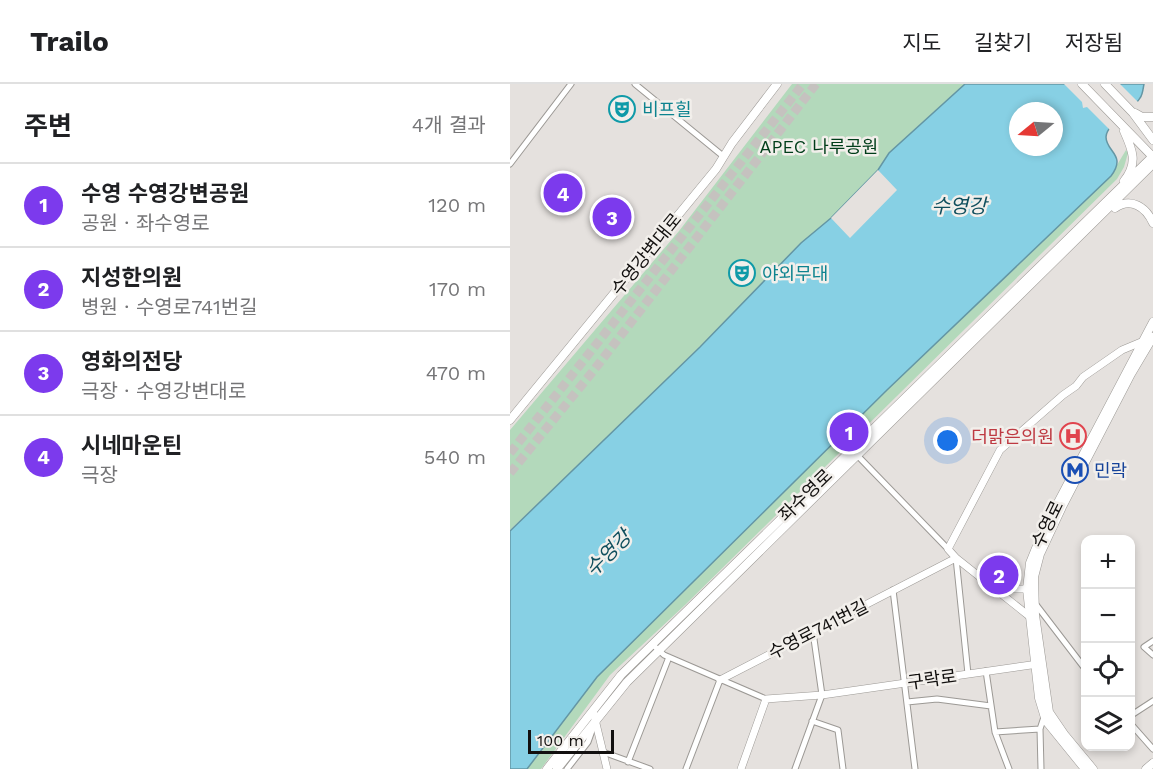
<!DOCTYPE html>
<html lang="ko">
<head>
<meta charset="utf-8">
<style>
	:root { --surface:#fff; --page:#f2f2f2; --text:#202124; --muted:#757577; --line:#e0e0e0; --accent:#7c3aed }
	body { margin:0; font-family:"Work Sans","Noto Sans KR",sans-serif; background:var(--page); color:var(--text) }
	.controls { position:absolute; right:18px; bottom:18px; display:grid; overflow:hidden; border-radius:12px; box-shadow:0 3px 9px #0003 }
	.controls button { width:54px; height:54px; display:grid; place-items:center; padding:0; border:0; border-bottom:2px solid var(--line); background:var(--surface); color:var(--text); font:30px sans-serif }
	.compass { position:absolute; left:499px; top:18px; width:54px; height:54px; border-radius:50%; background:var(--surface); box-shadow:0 3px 9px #0003; rotate:252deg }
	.scale { position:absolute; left:18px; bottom:15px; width:86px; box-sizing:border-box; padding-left:6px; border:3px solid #12100f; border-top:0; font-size:16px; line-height:21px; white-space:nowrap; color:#12100f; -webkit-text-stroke:4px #f2efeb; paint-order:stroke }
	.you { position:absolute; left:438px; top:357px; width:21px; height:21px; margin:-15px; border:4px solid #fff; border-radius:50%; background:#1a73e8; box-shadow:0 0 0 9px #1a73e833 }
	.badge { display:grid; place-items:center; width:39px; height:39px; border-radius:50%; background:var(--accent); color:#fff; font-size:20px; font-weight:700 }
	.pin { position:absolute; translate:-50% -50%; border:3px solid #fff; box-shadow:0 2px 6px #0006 }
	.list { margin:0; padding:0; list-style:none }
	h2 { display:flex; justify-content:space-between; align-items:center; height:78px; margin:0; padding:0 24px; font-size:26px }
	h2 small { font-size:20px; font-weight:400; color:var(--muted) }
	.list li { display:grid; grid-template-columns:39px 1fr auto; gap:18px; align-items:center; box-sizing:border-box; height:84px; padding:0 24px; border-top:2px solid var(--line) }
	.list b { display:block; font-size:22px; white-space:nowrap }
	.list p { margin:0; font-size:20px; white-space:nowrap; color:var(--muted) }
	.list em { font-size:20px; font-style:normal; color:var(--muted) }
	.icon { flex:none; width:33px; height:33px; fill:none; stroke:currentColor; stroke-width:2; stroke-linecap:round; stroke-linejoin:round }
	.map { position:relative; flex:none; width:643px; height:685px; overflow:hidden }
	header { display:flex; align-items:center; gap:36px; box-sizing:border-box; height:84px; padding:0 30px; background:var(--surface); border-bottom:2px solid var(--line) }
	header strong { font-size:28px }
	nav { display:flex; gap:33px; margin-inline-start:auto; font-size:21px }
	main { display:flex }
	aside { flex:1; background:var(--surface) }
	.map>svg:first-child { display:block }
</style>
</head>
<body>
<header>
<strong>Trailo</strong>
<nav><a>지도</a><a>길찾기</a><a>저장됨</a></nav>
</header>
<main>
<aside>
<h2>주변<small>4개 결과</small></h2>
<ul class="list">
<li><span class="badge">1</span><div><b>수영 수영강변공원</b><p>공원 · 좌수영로</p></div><em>120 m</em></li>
<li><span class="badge">2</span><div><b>지성한의원</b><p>병원 · 수영로741번길</p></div><em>170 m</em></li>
<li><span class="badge">3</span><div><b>영화의전당</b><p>극장 · 수영강변대로</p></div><em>470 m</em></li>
<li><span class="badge">4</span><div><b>시네마운틴</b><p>극장</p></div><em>540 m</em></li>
</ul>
</aside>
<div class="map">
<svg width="643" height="685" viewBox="0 0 643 685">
	<rect width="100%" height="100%" fill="#e5e1de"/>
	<path fill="#b3d9bb" d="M282,0H457L112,339L0,446V346L169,147Z
		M616,66L618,69L614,83L607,95L175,521L100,591L31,685H7L88,583L604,86Z"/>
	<path fill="#87d0e4" stroke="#6496a4" stroke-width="1.5" fill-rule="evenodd" d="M455,0H634C633,4 633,10 630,14C624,25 596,40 596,53C596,68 617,71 601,92L377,306L87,593L17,685H0V447L190,263L291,159L321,134L368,86L379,69ZM508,27H544V63H508Z"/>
	<path fill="#e5e1de" d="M554,0H610L630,20L601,47L577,23L573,24L572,18Z
		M368,86L387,106L340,154L321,134Z"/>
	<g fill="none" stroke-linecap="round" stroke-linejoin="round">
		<path stroke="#c5c2bf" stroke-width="9" stroke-dasharray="9 4.5" stroke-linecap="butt" d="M0,369L293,0
			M0,389L84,286L306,0"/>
		<defs>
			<path id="minor" d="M125,0L213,72
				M0,80L61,0
				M345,369L438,465
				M446,474L458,590
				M383,506L405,685
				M524,518L576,586
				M643,557L634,563L643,571
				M142,560L154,571L256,615
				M476,587L485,648L499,685
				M397,618L427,615L481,622
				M620,632L643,617
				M302,637L328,646L333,685
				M620,639L643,665
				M485,648L530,645
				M93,668L140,685
				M118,678L159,573
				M57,685L78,658L83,644
				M176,685L210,596
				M285,685L312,611L303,548
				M531,685L530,645L534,633"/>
			<path id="tertiary" d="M485,505H522
				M519,532L446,474L438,465L490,366L553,311L566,302L573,293L612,266L636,256
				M210,596L446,474
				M83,627L97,685
				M231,685L256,615L312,611L528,580"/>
			<path id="secondary" d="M572,0L643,73
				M595,0L623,29L643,56
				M625,29L632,33H643
				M614,97C628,79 623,67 614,47
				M605,124C621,113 636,123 643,139
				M0,336L206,85L222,59L267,0
				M37,685L111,591L643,72
				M47,685L117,598L643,80
				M575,685L536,637L529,614L517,505L520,479L533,447L643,238
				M583,685L554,650L539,628L525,531L524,493L530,470L552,423L621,290L643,253
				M636,685L643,679"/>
		</defs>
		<use href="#minor" stroke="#9c9995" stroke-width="7"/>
		<use href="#tertiary" stroke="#9c9995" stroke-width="8"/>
		<use href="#secondary" stroke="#9c9995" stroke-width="9"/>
		<use href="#minor" stroke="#fff" stroke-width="5"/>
		<use href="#tertiary" stroke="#fff" stroke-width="7"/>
		<use href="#secondary" stroke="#fff" stroke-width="8"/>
	</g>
	<defs>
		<symbol id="theatre-ring" viewBox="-11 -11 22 22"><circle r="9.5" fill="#f2efeb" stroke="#0f9aa8" stroke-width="1.5"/><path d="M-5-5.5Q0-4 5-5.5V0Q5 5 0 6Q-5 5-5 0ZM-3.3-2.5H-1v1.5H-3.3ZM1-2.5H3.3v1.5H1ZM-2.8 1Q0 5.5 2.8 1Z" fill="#0f9aa8"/></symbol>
		<symbol id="hospital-ring" viewBox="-11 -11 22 22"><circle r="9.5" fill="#f2efeb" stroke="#e0444e" stroke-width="1.5"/><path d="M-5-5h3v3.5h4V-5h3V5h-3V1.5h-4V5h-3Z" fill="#e0444e"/></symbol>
		<symbol id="metro-ring" viewBox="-11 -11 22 22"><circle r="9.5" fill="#f2efeb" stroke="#1a4fb4" stroke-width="1.5"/><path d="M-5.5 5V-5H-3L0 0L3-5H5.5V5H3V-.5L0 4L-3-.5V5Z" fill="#1a4fb4"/></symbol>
	</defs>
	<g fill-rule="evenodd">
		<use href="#theatre-ring" x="97" y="10" width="30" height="30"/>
		<use href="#theatre-ring" x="217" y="174" width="30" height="30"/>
		<use href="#hospital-ring" x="548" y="337" width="30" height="30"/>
		<use href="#metro-ring" x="550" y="371" width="30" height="30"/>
	</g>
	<g text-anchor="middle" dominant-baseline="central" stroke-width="5" stroke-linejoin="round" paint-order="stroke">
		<g font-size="18" fill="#0d838f" stroke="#f2efeb" text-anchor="start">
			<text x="132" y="25">비프힐</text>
			<text x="252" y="189">야외무대</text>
		</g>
		<g font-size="18" fill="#003e1a" stroke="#f2efeb">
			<text x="309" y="62">APEC 나루공원</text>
		</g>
		<g font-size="18" fill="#12100f" stroke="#f2efeb">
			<text transform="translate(136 170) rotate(-51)">수영강변대로</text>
			<text transform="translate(295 411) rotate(-44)">좌수영로</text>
			<text transform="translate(537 440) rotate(-64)">수영로</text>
			<text transform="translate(308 545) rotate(-27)">수영로741번길</text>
			<text transform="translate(422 595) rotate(-8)">구락로</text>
		</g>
		<g font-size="18" fill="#be3a42" stroke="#f2efeb" text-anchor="end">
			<text x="544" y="352">더맑은의원</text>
		</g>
		<g font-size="18" fill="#164399" stroke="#f2efeb" text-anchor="start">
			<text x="584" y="386">민락</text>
		</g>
		<g font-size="20" font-style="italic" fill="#104f5e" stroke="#f2efeb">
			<text x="449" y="122">수영강</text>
			<text transform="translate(98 469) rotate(-45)">수영강</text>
		</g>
	</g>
</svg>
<div class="controls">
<button>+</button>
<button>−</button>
<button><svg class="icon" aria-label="locate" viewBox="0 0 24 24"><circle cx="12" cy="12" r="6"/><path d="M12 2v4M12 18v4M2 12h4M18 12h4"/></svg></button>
<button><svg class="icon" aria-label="layers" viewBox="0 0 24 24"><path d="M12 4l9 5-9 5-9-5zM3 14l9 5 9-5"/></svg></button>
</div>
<svg class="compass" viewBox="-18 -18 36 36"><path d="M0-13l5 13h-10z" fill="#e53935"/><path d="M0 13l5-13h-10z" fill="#757577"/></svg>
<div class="scale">100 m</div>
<div class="you"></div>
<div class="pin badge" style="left:339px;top:348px">1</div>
<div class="pin badge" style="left:489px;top:491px">2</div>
<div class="pin badge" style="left:102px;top:133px">3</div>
<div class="pin badge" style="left:53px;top:109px">4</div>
</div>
</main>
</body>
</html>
